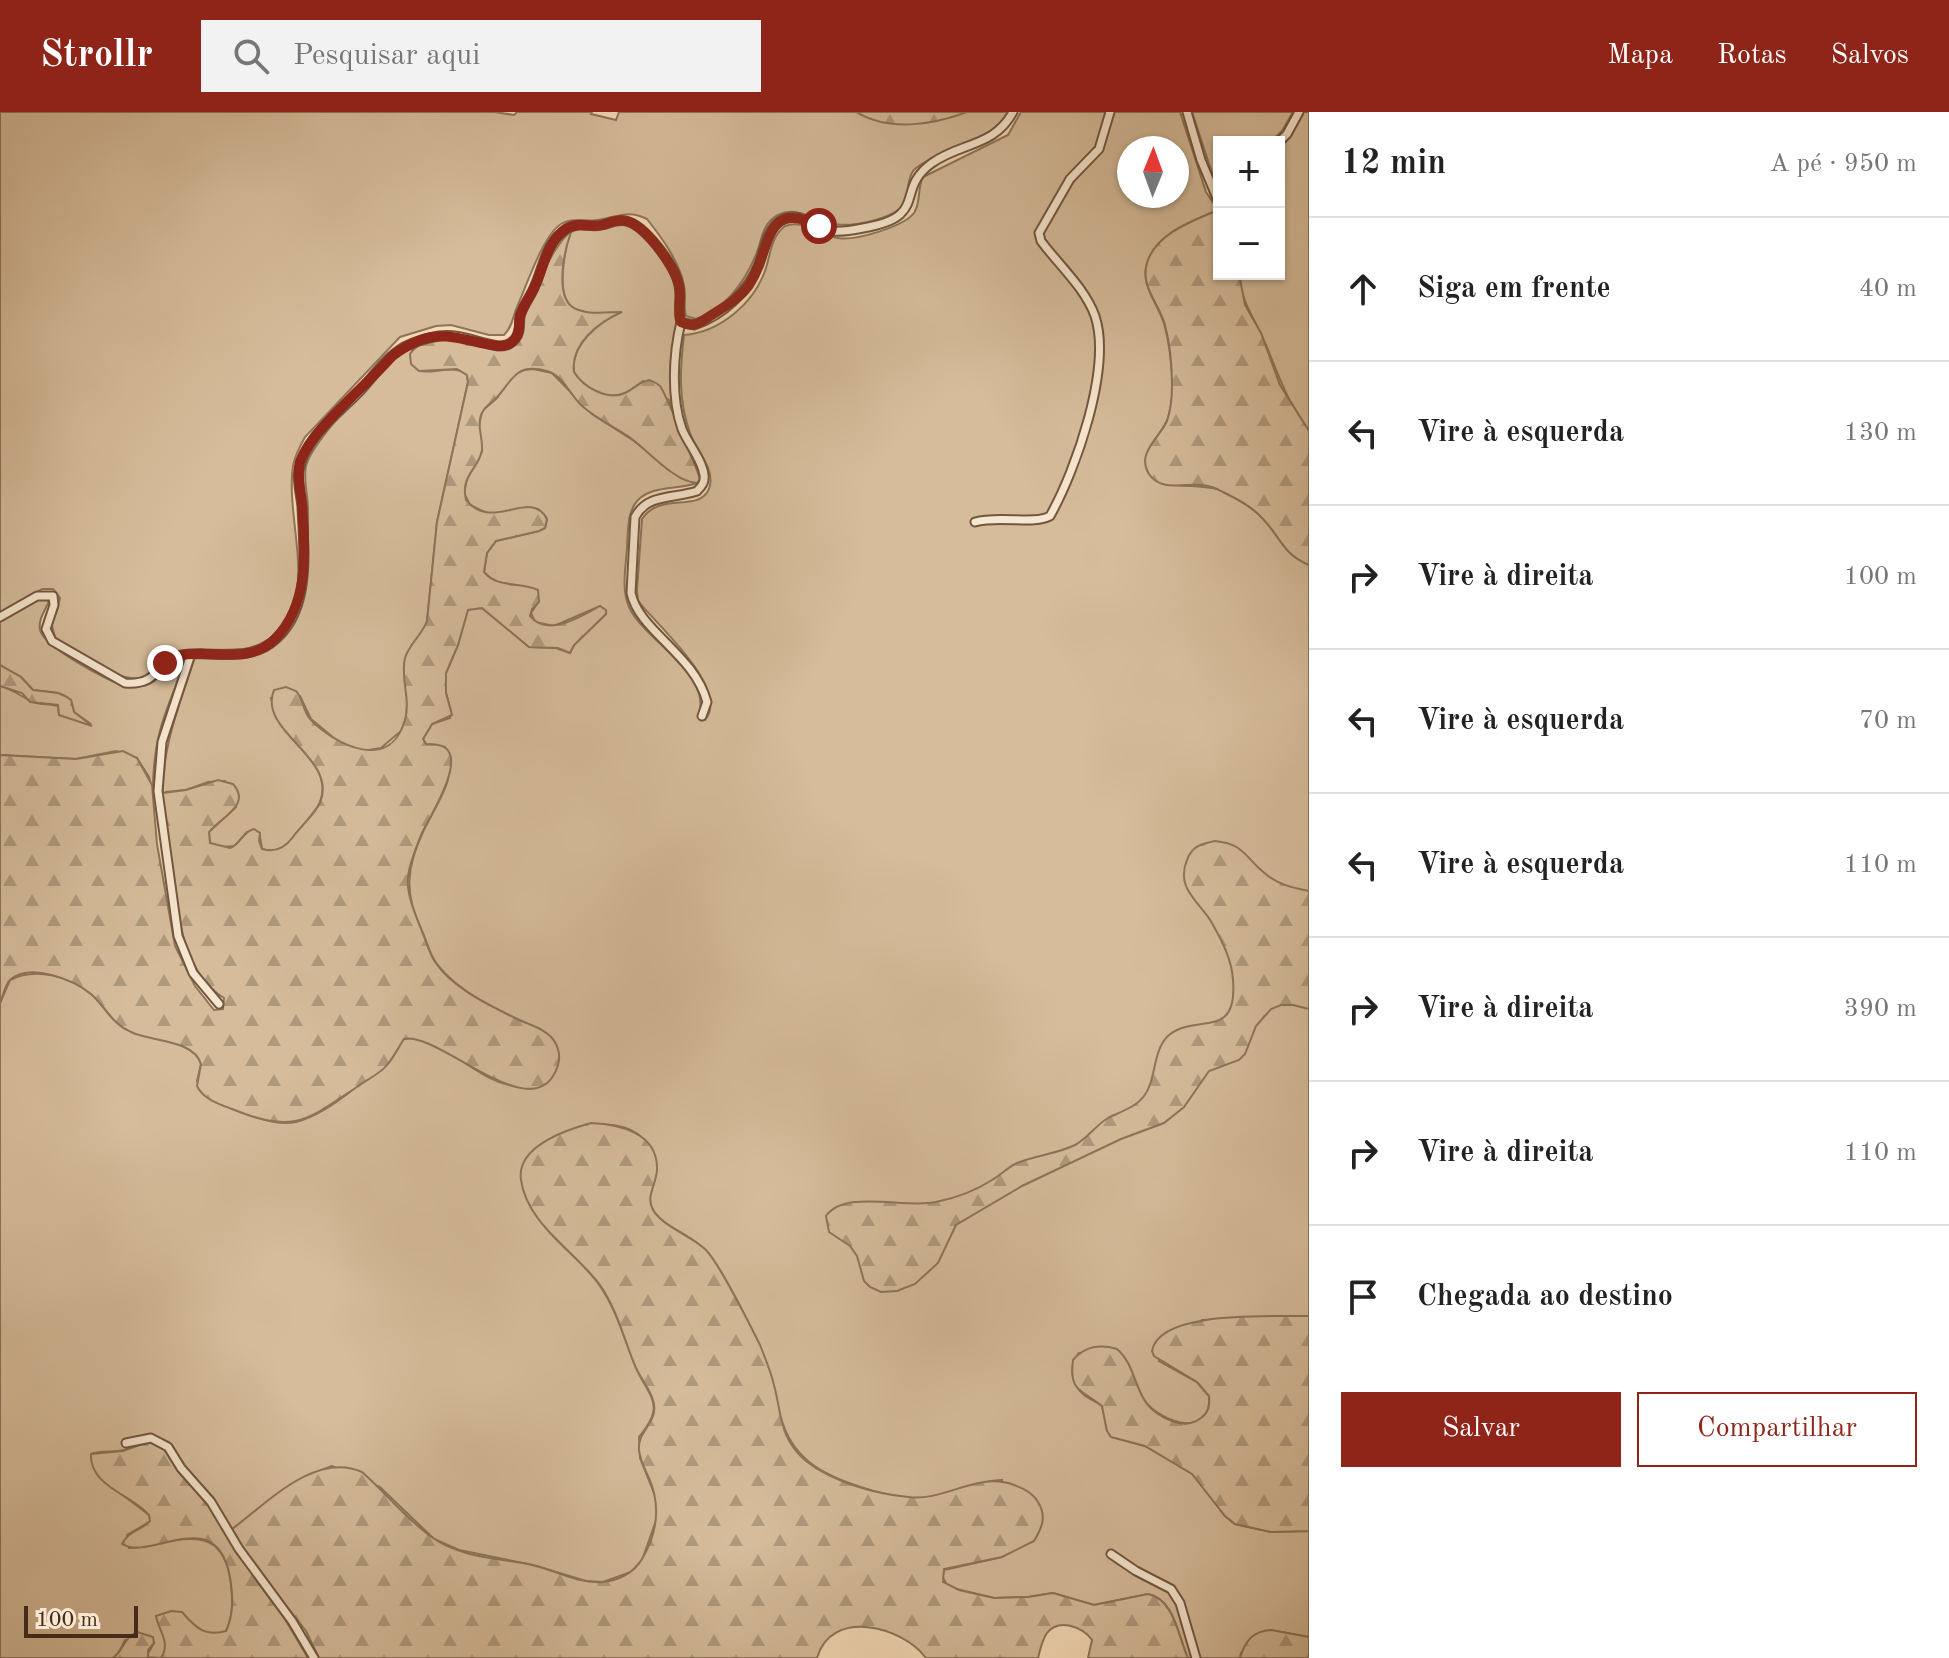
<!DOCTYPE html>
<html lang="pt">
<head>
<meta charset="utf-8">
<style>
	:root { --surface:#fff; --page:#f2f2f2; --text:#222; --muted:#767676; --line:#e0e0e0; --accent:#8f2418 }
	body { margin:0; font-family:"Old Standard TT",serif; background:var(--page); color:var(--text) }
	.controls { position:absolute; right:24px; top:24px; display:grid; overflow:hidden; border-radius:0px; box-shadow:0 2px 6px #0004 }
	.controls button { width:72px; height:72px; display:grid; place-items:center; padding:0; border:0; border-bottom:2px solid var(--line); background:var(--surface); color:var(--text); font:40px sans-serif }
	.compass { position:absolute; left:1117px; top:24px; width:72px; height:72px; border-radius:50%; background:var(--surface); box-shadow:0 2px 6px #0004; rotate:1deg }
	.scale { position:absolute; left:24px; bottom:20px; width:114px; box-sizing:border-box; padding-left:8px; border:4px solid #462b18; border-top:0; font-size:22px; line-height:28px; white-space:nowrap; color:#462b18; -webkit-text-stroke:6px #f8e7d0; paint-order:stroke }
	.stop { position:absolute; width:24px; height:24px; margin:-18px; border:6px solid #8f2418; border-radius:50%; background:#fff }
	.stop.end { background:#8f2418; border-color:#fff; box-shadow:0 2px 8px #0008 }
	.list { margin:0; padding:0; list-style:none }
	h2 { display:flex; justify-content:space-between; align-items:center; height:104px; margin:0; padding:0 32px; font-size:34px }
	h2 small { font-size:26px; font-weight:400; color:var(--muted) }
	.list li { display:grid; grid-template-columns:52px 1fr auto; gap:24px; align-items:center; box-sizing:border-box; height:144px; padding:0 32px; border-top:2px solid var(--line) }
	.list b { display:block; font-size:30px; white-space:nowrap }
	.list em { font-size:26px; font-style:normal; color:var(--muted) }
	.actions { display:flex; gap:16px; padding:24px 32px }
	.actions a { flex:1; padding:18px 0; border:2px solid var(--accent); border-radius:0px; text-align:center; font-size:28px; color:var(--accent) }
	.actions .main { background:var(--accent); color:#fff }
	.icon { flex:none; width:44px; height:44px; fill:none; stroke:currentColor; stroke-width:2; stroke-linecap:round; stroke-linejoin:round }
	.map { position:relative; flex:none; width:1309px; height:1546px; overflow:hidden }
	header { display:flex; align-items:center; gap:48px; box-sizing:border-box; height:112px; padding:0 40px; background:var(--accent); color:#fff }
	header strong { font-size:38px }
	nav { display:flex; gap:44px; margin-inline-start:auto; font-size:28px }
	.search { width:560px; height:72px; background:var(--page); display:flex; align-items:center; gap:20px; box-sizing:border-box; padding:0 28px; border-radius:0px; color:var(--muted); font-size:30px }
	main { display:flex }
	aside { flex:1; background:var(--surface) }
	.map>svg:first-child { display:block }
</style>
</head>
<body>
<header>
<strong>Strollr</strong>
<div class="search"><svg class="icon" aria-label="search" viewBox="0 0 24 24"><circle cx="10" cy="10" r="6"/><path d="M15 15l6 6"/></svg>Pesquisar aqui</div>
<nav><a>Mapa</a><a>Rotas</a><a>Salvos</a></nav>
</header>
<main>
<div class="map">
<svg width="1309" height="1546" viewBox="0 0 1309 1546">
	<defs>
		<pattern id="forest-firs" width="22" height="20" patternUnits="userSpaceOnUse" patternTransform="scale(2)"><rect width="22" height="20" fill="#d6bc9b"/><path d="M5 1l3.5 6h-7zM16 11l3.5 6h-7z" fill="#af997d"/></pattern>
	</defs>
	<rect width="100%" height="100%" fill="#f4dab6"/>
	<filter id="stains"><feTurbulence type="fractalNoise" baseFrequency=".0025" numOctaves="4"/><feColorMatrix values="0 0 0 0 .2 0 0 0 0 .09 0 0 0 0 .02 0 0 0 .5 -.17"/></filter>
	<radialGradient id="worn" r=".72"><stop offset=".6" stop-color="#630" stop-opacity="0"/><stop offset="1" stop-color="#630" stop-opacity=".3"/></radialGradient>
	<path fill="#d6bc9b" stroke="#8e745a" stroke-width="2" fill-rule="evenodd" d="M0,0H495L514,3L517,0H592L591,2L616,8L619,0H1009C991,29 957,32 929,48C924,51 917,54 913,59C907,68 908,80 906,90C894,108 852,115 831,112C812,109 798,93 778,103C761,112 762,130 755,145C744,171 724,198 696,207L686,204C683,194 686,184 684,173C679,149 662,126 647,107C628,97 617,105 598,108C586,110 573,105 561,112C543,123 526,175 517,195C512,206 513,214 504,223H489L451,213L436,214L400,225L305,325C300,334 295,343 293,354C284,417 329,499 254,537L176,539C163,545 158,557 146,564C125,576 71,539 55,525L51,510L57,499L60,486L53,477H42L0,502Z
		M1021,0H1180L1206,80L1218,98C1193,109 1161,119 1149,146C1137,172 1159,191 1165,215C1169,230 1171,248 1172,263C1173,277 1172,293 1168,306C1161,325 1138,339 1148,360C1159,381 1201,369 1222,379C1236,386 1252,395 1263,406C1282,426 1281,441 1309,453V1204L1202,1208L1159,1249L1197,1270L1209,1284C1212,1327 1164,1311 1146,1291C1137,1280 1133,1264 1128,1251L1079,1241C1068,1254 1071,1272 1084,1283C1089,1287 1096,1289 1102,1294L1107,1318L1111,1325L1145,1334L1193,1362L1225,1404L1235,1412L1271,1420L1309,1419V1525L1271,1518L1241,1541L1240,1546H1188C1178,1525 1175,1487 1148,1482L1094,1493L1053,1481L1028,1485L994,1486L948,1475L942,1464L944,1458L1002,1445V1368C975,1369 952,1382 926,1386C900,1389 848,1373 826,1361C769,1331 783,1281 759,1232C747,1207 725,1162 708,1141C695,1124 660,1114 652,1096C646,1082 655,1073 656,1060C657,1055 654,1048 652,1043C638,1001 584,1010 553,1025L525,1083C534,1097 542,1113 553,1124C569,1141 587,1155 600,1174C617,1199 624,1226 635,1253C649,1287 667,1291 639,1325L640,1346L658,1391V1403L642,1448L631,1460L603,1470L586,1469L533,1453L459,1438L434,1427L380,1375L332,1354C293,1367 263,1393 231,1418L212,1384L188,1359L169,1330L152,1323L125,1328L127,1337C116,1342 103,1337 91,1342L98,1364L149,1403L151,1409L127,1423L129,1436C169,1434 219,1404 230,1465C233,1484 234,1502 226,1520C210,1524 196,1521 187,1506L165,1524V1540L161,1546L146,1545L154,1531L125,1528L118,1542L113,1546H0V891L10,868C35,855 70,864 91,882C104,893 110,909 126,917C146,928 195,928 201,952L197,969C208,990 219,992 241,1000C256,1006 280,1014 296,1010C332,1001 381,956 404,927C430,921 467,955 490,966C502,972 514,975 527,976L539,917C504,901 461,883 437,852C429,842 427,829 422,819C404,782 406,756 423,720C434,695 461,663 445,635L426,632L423,627L432,612L450,606L451,599L446,581V561L458,533L468,497L482,496L529,535L556,536L570,541L574,533L606,502L600,494L554,514L535,510L531,501L539,489L512,473L493,469L484,460L487,441L496,429L539,419L545,416L547,407L538,397L489,402L470,393L464,381L467,367L482,339L478,319L482,299L497,286L513,263L524,258L533,257L552,261L592,302L634,329L681,366L697,371C678,378 653,373 638,388C627,399 628,420 627,435C626,455 621,476 629,495C643,527 715,564 698,604L705,608C731,577 657,513 638,489L637,478L642,407C660,380 696,400 708,379C718,360 696,338 690,321C678,288 680,257 684,223C720,220 753,192 765,159C771,142 770,126 785,114C805,107 819,124 838,126C855,129 903,115 914,101C921,91 917,77 923,65L1008,23ZM1129,36H1177V84H1129Z
		M1192,0H1293L1282,19L1270,30H1219V82Z
		M1304,0H1309V319C1283,284 1278,259 1261,222C1251,201 1240,186 1239,162H1279V35L1289,26Z
		M624,111C647,117 669,152 676,174V303L682,328L669,288L643,269C637,273 632,278 626,281C607,289 583,275 574,260C571,236 591,218 609,206C598,202 581,201 572,195C555,182 565,136 571,120L579,116Z
		M417,234L412,238C410,280 447,245 467,263L468,270L437,410L427,509L423,521L411,534L406,606L401,619L381,636L362,639L340,631L311,607L300,584L271,586C273,594 275,603 279,610C293,634 333,656 320,690C315,702 302,713 294,724C285,736 276,741 262,737L260,724L247,720L235,734L221,735L210,731L209,720L236,695L225,669L208,670L186,678L166,680L163,685C161,637 180,591 195,545C309,556 309,487 308,397C308,383 303,369 306,354C311,331 379,257 400,242C405,238 411,236 417,234Z
		M41,486L49,489C45,499 38,507 40,518C44,534 106,569 123,573C128,574 136,574 142,574C163,571 162,550 188,544C167,596 152,624 153,682L149,665L137,646L116,639L76,647L0,643V574C13,577 20,584 31,589C39,593 50,592 58,594L59,603L91,612L74,600L71,588L65,584L58,581L33,578L21,565L0,553V508Z"/>
	<path fill="url(#forest-firs)" stroke="#8e745a" stroke-width="2" d="M856,0H967C932,13 889,20 856,0Z
		M1218,98L1219,162H1239L1245,193L1261,221L1280,273L1309,319V453C1282,441 1282,427 1263,407C1253,395 1237,387 1223,380C1216,376 1208,373 1200,373C1184,371 1161,380 1149,362C1136,341 1159,327 1167,309C1171,298 1172,285 1172,273C1172,254 1170,232 1165,213C1159,191 1140,175 1147,151C1156,121 1193,109 1218,98Z
		M571,120C565,136 555,180 571,194C583,204 607,200 622,200C599,210 570,232 574,260C583,275 607,289 625,281C634,277 639,270 649,268C654,270 656,270 660,274C664,278 698,359 700,367L697,371C675,370 649,340 632,327C615,315 596,307 581,293C570,282 562,263 547,259C516,251 514,266 498,284C490,293 482,295 480,307C478,318 483,327 482,338C479,357 460,363 466,388C493,421 530,375 547,407L545,416L539,419L496,429L487,441L484,460C498,477 520,469 538,478L539,490L532,497L530,504C547,526 582,504 600,494L606,498V502L574,533L570,541L558,536L529,535L482,496L468,498L458,533L446,561V581L452,603L432,612L423,627L426,632C431,632 439,632 444,635C467,648 428,707 421,723C416,736 410,750 408,764C406,783 416,804 423,822C427,831 429,841 435,850C453,877 491,894 519,908C530,913 543,916 551,925C558,932 561,944 558,953C537,1022 440,919 404,927C398,936 394,945 387,953C380,962 366,968 357,975C306,1009 294,1022 232,997C219,992 203,987 197,974L201,952C194,927 151,930 131,920C112,912 106,895 91,882C74,868 30,850 10,868C5,873 3,884 0,891V643L76,647L123,639L137,646L152,673L157,732L175,834L195,874L214,898L223,897L224,886C179,859 177,791 170,744C167,723 162,702 163,681L186,678L218,668L233,672C252,693 221,705 209,720L210,731L230,736C241,732 243,719 254,717L260,721L259,729L262,737C275,741 285,736 293,725C301,714 314,703 320,691C339,645 257,620 274,578L286,575L296,579C303,587 303,599 310,607C335,633 390,661 405,608C411,587 400,566 405,546C409,532 422,523 427,509L437,410L468,270L467,263L457,257L419,259L411,252L410,242C427,216 484,231 509,235C524,227 521,217 525,203C531,183 555,130 571,120Z
		M0,553L21,565L33,578L58,581L65,584L71,588L74,600L92,614L59,603L58,593L30,590L22,581L0,574Z
		M1215,729C1246,732 1245,747 1267,763C1279,773 1294,776 1309,779V897L1293,893H1281L1271,897L1256,914L1245,942L1239,948L1209,959L1184,995L1164,1011L1121,1027L1022,1074L956,1113L938,1151L915,1172L897,1179L881,1180L870,1175L864,1169L857,1144L850,1134L829,1120L826,1104C845,1077 906,1097 936,1090C956,1086 975,1079 992,1068C1001,1063 1008,1055 1017,1051C1036,1043 1057,1042 1075,1033C1088,1026 1096,1013 1108,1006C1120,1000 1136,995 1144,984C1157,967 1152,938 1169,923C1196,901 1238,929 1233,868C1232,848 1222,829 1212,811C1200,790 1175,777 1187,748C1192,734 1201,732 1215,729Z
		M591,1011C619,1012 658,1021 657,1057C657,1072 645,1084 653,1098C664,1116 691,1123 706,1138C720,1153 750,1213 760,1233C765,1246 771,1260 774,1273C782,1303 779,1326 806,1349C832,1370 876,1382 908,1385C945,1390 977,1359 1014,1373C1023,1376 1033,1381 1038,1390C1047,1404 1042,1416 1034,1429L1002,1445L944,1457L943,1470L959,1478L994,1486L1028,1485L1053,1481L1094,1493L1148,1482C1175,1488 1178,1525 1188,1546H1088L1092,1528C1083,1515 1059,1506 1047,1521C1042,1528 1040,1538 1038,1546H926C902,1514 831,1496 817,1546H319L306,1519L271,1476L231,1418C266,1392 315,1339 362,1360C386,1381 406,1407 433,1426C461,1446 500,1446 532,1453C555,1458 578,1472 602,1470C618,1469 634,1461 642,1447C658,1420 661,1394 649,1366C645,1357 640,1348 639,1338C637,1318 660,1310 653,1288C650,1277 641,1267 636,1256C624,1228 618,1199 600,1173C575,1139 527,1112 521,1068C516,1034 566,1018 591,1011Z
		M1309,1204V1419L1271,1420L1235,1412L1225,1404L1192,1362L1145,1334L1111,1325L1107,1319L1102,1294C1081,1277 1069,1280 1073,1248C1085,1234 1100,1232 1117,1237C1142,1259 1130,1294 1172,1309C1182,1313 1192,1313 1201,1306C1209,1300 1210,1293 1209,1284L1197,1270L1154,1244L1152,1239C1159,1197 1276,1205 1309,1204Z
		M151,1329L163,1334L180,1362L204,1387L259,1472L285,1507L308,1546H161C171,1530 159,1520 156,1504L171,1499L182,1500C195,1515 204,1525 226,1519C234,1502 233,1484 230,1465C216,1390 151,1450 122,1432C129,1418 141,1419 150,1409L149,1403C132,1383 89,1374 91,1342L123,1339Z
		M1271,1518L1309,1525V1546H1240C1245,1529 1253,1519 1271,1518Z
		M137,1520L153,1525L154,1531L148,1538V1546H113C124,1538 124,1525 137,1520Z"/>
	<g fill="none" stroke-linecap="round" stroke-linejoin="round">
		<defs>
			<path id="minor" d="M1187,0L1201,48L1219,91
				M1279,30L1287,22L1299,0
				M681,210C673,242 671,286 682,317C688,332 702,347 704,363C705,370 702,374 697,379C674,387 648,381 635,405L631,481C639,519 694,542 707,590L702,604
				M975,410C999,403 1034,413 1050,404C1076,358 1112,255 1095,204C1085,176 1058,152 1041,129L1039,121L1070,67L1099,37L1110,0
				M0,505L37,484H53L54,493L46,517L52,529L125,571C161,574 155,548 182,543C211,538 243,551 271,531C312,501 304,440 302,395C301,383 297,371 299,359C304,326 339,301 361,278C374,263 387,245 404,235C414,230 427,226 439,224C459,221 478,231 498,234C505,234 510,233 515,227C521,220 519,212 520,204C523,194 530,185 534,176C543,156 546,130 566,117C578,109 589,116 602,113C610,111 617,107 626,109C645,113 676,155 679,174C682,186 677,198 681,210L694,213C722,204 749,179 759,152C765,136 766,119 780,109C798,97 815,115 832,119C841,120 853,118 863,116C930,105 894,78 932,51C962,30 994,35 1013,0
				M191,542L162,630L158,679L178,824L193,861L219,892
				M126,1331L151,1326L168,1335L181,1356L211,1390L239,1437L292,1509L314,1546
				M1111,1442L1136,1459L1171,1477L1180,1491L1196,1546"/>
		</defs>
		<use href="#minor" stroke="#725740" stroke-width="11"/>
		<use href="#minor" stroke="#f8e7d0" stroke-width="7"/>
	</g>
	<g fill="none" stroke-linecap="round" stroke-linejoin="round">
		<path stroke="#8f2418" stroke-width="10" d="M165,551C192,528 244,559 275,527C310,492 305,438 302,393C301,378 296,365 300,350C312,316 368,273 392,244C435,212 453,227 498,234C505,234 510,233 515,227C521,220 518,212 520,204C523,194 530,185 534,176C544,156 546,130 566,117C579,109 589,116 602,113C610,111 617,107 626,109C644,112 676,155 679,174C682,186 677,198 681,210C693,216 700,211 710,204C724,195 739,187 749,173C771,140 763,85 819,114"/>
	</g>
	<rect width="100%" height="100%" filter="url(#stains)"/>
	<rect width="100%" height="100%" fill="url(#worn)"/>
</svg>
<div class="controls">
<button>+</button>
<button>−</button>
</div>
<svg class="compass" viewBox="-18 -18 36 36"><path d="M0-13l5 13h-10z" fill="#e53935"/><path d="M0 13l5-13h-10z" fill="#767676"/></svg>
<div class="scale">100 m</div>
<div class="stop" style="left:819px;top:114px"></div>
<div class="stop end" style="left:165px;top:551px"></div>
</div>
<aside>
<h2>12 min<small>A pé · 950 m</small></h2>
<ul class="list">
<li><svg class="icon" aria-label="ahead" viewBox="0 0 24 24"><path d="M12 20V5M6 11l6-6 6 6"/></svg><div><b>Siga em frente</b></div><em>40 m</em></li>
<li><svg class="icon" aria-label="left" viewBox="0 0 24 24"><path d="M17 20v-9H6M10 6l-5 5 5 5"/></svg><div><b>Vire à esquerda</b></div><em>130 m</em></li>
<li><svg class="icon" aria-label="right" viewBox="0 0 24 24"><path d="M7 20v-9h11M14 6l5 5-5 5"/></svg><div><b>Vire à direita</b></div><em>100 m</em></li>
<li><svg class="icon" aria-label="left" viewBox="0 0 24 24"><path d="M17 20v-9H6M10 6l-5 5 5 5"/></svg><div><b>Vire à esquerda</b></div><em>70 m</em></li>
<li><svg class="icon" aria-label="left" viewBox="0 0 24 24"><path d="M17 20v-9H6M10 6l-5 5 5 5"/></svg><div><b>Vire à esquerda</b></div><em>110 m</em></li>
<li><svg class="icon" aria-label="right" viewBox="0 0 24 24"><path d="M7 20v-9h11M14 6l5 5-5 5"/></svg><div><b>Vire à direita</b></div><em>390 m</em></li>
<li><svg class="icon" aria-label="right" viewBox="0 0 24 24"><path d="M7 20v-9h11M14 6l5 5-5 5"/></svg><div><b>Vire à direita</b></div><em>110 m</em></li>
<li><svg class="icon" aria-label="arrive" viewBox="0 0 24 24"><path d="M6 21V4h12l-3 4 3 4H6"/></svg><div><b>Chegada ao destino</b></div></li>
</ul>
<div class="actions"><a class="main">Salvar</a><a>Compartilhar</a></div>
</aside>
</main>
</body>
</html>
